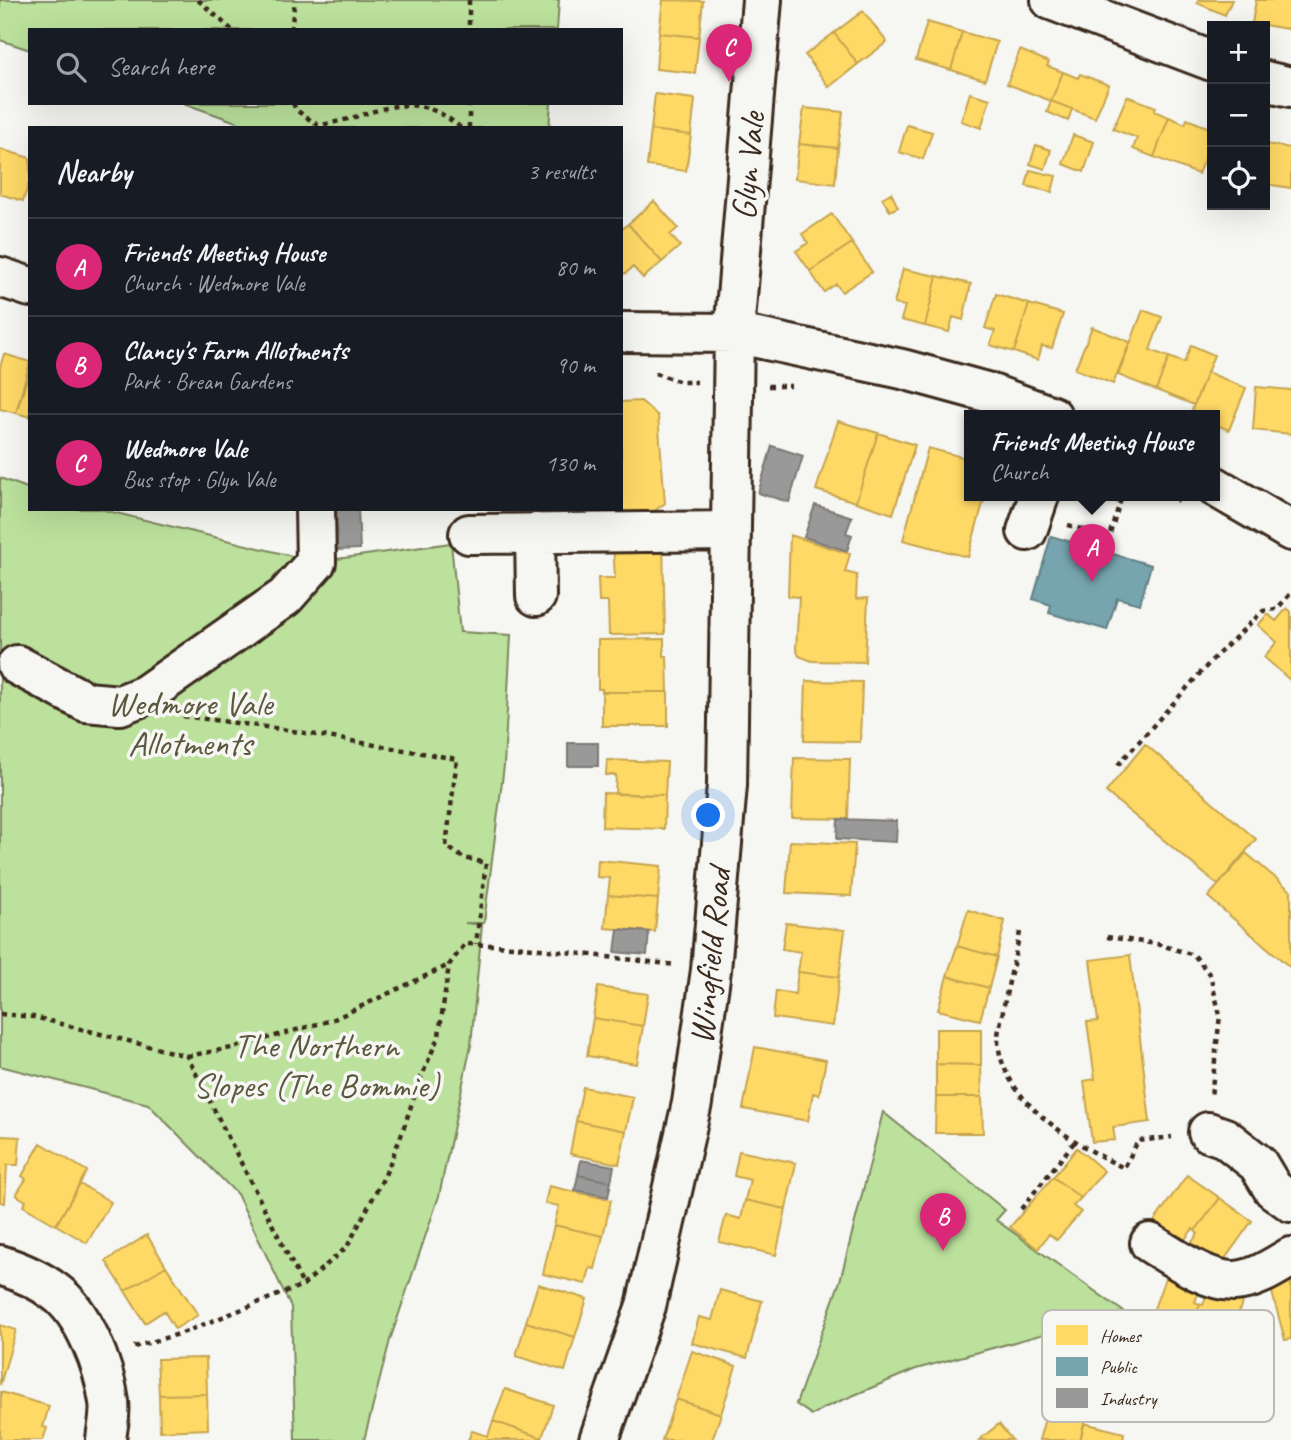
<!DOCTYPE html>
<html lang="en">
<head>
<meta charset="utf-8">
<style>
	:root { --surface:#171b24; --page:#242831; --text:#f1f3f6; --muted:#9ea1a6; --line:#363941; --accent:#db2777 }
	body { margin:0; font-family:Caveat,sans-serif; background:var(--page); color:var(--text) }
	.controls { position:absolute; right:21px; top:21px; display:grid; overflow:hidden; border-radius:0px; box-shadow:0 7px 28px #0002 }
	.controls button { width:63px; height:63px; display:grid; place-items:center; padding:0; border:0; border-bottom:2px solid var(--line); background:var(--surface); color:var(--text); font:35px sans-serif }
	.you { position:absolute; left:709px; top:816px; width:24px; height:24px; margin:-18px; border:5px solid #fff; border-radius:50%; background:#1a73e8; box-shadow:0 0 0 10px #1a73e833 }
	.badge { display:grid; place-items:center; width:46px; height:46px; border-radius:50%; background:var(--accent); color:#fff; font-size:23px; font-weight:700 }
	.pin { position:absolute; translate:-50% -58px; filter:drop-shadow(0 2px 4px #0008) }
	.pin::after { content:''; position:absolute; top:37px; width:24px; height:21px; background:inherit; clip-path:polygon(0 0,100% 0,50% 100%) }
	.popup { position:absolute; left:964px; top:410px; width:256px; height:91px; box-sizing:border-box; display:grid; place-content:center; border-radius:0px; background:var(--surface); filter:drop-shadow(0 2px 5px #0005); font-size:23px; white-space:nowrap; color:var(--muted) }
	.popup b { font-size:26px; color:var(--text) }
	.popup::after { content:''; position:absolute; left:50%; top:100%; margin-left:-14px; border:14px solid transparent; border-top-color:var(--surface) }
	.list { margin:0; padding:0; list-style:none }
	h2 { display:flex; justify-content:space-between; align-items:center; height:91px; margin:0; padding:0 28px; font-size:30px }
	h2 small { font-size:23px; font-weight:400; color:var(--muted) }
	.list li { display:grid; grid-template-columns:46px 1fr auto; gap:21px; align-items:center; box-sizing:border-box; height:98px; padding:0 28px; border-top:2px solid var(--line) }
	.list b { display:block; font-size:26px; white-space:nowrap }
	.list p { margin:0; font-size:23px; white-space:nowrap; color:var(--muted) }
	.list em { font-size:23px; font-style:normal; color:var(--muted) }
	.icon { flex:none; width:38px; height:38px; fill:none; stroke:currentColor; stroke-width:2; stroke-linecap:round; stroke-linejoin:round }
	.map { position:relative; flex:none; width:1291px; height:1440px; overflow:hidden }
	.search { position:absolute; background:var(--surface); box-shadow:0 7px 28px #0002; left:28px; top:28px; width:595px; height:77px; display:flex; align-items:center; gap:18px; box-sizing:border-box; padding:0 24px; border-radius:0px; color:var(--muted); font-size:26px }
	.panel { position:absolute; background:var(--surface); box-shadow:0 7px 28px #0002; left:28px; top:126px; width:595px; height:385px; border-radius:0px }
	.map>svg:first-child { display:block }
</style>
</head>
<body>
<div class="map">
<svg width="1291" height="1440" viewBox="0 0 1291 1440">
	<rect width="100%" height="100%" fill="#f6f6f2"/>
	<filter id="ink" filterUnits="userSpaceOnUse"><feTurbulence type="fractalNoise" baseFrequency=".0143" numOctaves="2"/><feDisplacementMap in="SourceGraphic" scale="14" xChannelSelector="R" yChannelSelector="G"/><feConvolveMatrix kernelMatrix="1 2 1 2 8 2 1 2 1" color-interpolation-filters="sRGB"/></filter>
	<g filter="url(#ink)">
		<path fill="#bbe19c" stroke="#7b865d" stroke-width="2" d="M0,0H559L557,30H30V50L0,40Z
			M183,103H551L549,128H253Z
			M0,478L30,489V509H100L316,562L451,543L460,632L511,635L504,766L484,923H465L482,925L471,1045L439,1196L390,1340L364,1440H295L291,1307L237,1194L148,1104L0,1066Z
			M883,1112L1005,1210L996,1220L1124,1312L916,1369L826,1407L812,1415L796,1404L840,1281Z"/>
		<path fill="#ffd966" stroke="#c4a450" stroke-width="2" d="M663,0L703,1L699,37L659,33Z
			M1198,0H1232L1225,15L1197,3Z
			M1256,0H1291L1288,29L1252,23Z
			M863,11L887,42L858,64L834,33Z
			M927,22L962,32L951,70L916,60Z
			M962,32L997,42L985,80L951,70Z
			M659,33L699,37L695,73L656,69Z
			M834,33L858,64L829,87L805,55Z
			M1020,50L1049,62L1047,66L1063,72L1051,101L1007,84Z
			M1063,72L1078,78L1080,74L1109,85L1095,118L1051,101Z
			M970,93L990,99L981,128L961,121Z
			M655,94L695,99L691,135L651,130Z
			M1127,96L1156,107L1154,111L1169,117L1154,157L1133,149L1137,138L1113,129Z
			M1051,101L1072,109L1068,121L1047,112Z
			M804,108L843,112L838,148L799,144Z
			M1169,117L1185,124L1187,119L1212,129V139L1198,174L1154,157Z
			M907,125L932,132L923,159L899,152Z
			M651,130L691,135L686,171L647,166Z
			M1073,135L1094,142L1084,172L1063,164Z
			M799,144L838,148L835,184L795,179Z
			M1266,144L1291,148V188L1265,184Z
			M1036,145L1051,150L1045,169L1030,164Z
			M0,149L30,158V180L23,201L0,194Z
			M1030,170L1056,176L1052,192L1026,186Z
			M891,193L898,207L890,211L882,198Z
			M654,201L678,228L670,235L680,246L662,262L628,224Z
			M832,214L852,243L810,271L796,251L808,243L802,234Z
			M628,224L662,262L643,278L633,267L625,274L621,270V230Z
			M852,243L872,272L842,292L836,284L824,292L810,271Z
			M903,269L937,276L925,326L901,320L905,306L894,304Z
			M937,276L971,284L963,320L953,317L949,332L925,326Z
			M996,294L1029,304L1014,352L990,345L995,331L985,328Z
			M1029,304L1063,314L1052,348L1042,346L1038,360L1014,352Z
			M1143,310L1162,317L1150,350L1169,357L1156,390L1118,375Z
			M1092,327L1130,342L1113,384L1075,369Z
			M1191,345L1214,355L1194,405L1156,390L1169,357L1184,363Z
			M4,354L30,362L16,413L0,409V367Z
			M30,369V417L16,413Z
			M1207,372L1246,388L1229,430L1214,424V416L1190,415Z
			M1256,387L1291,390V434L1253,430Z
			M641,401L658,416L665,503L653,512L606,515V509H621V402Z
			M838,421L878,433L856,502L816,490Z
			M878,433L915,445L893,514L856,502Z
			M928,448L970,459V496H985L968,557L903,540Z
			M790,535L850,554L845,572L857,575L856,599L868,598L865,662L812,661L799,656L796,649L799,597L788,596Z
			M663,544L665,634L609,635L608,602H599L598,578H615L613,545Z
			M1287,608L1291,612V681L1264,657L1277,642L1258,625L1268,614L1276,621Z
			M664,639V656H667L668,692H602V689H598V640Z
			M806,681L862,682L860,742L804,741Z
			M602,692H668V726H602Z
			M1145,744L1256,839L1218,885L1106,792Z
			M794,758L850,759L848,819L792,818Z
			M607,760L667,762L665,795L615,794L616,775H606Z
			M603,793L665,795L664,829L602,827Z
			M790,841L855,844L851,896L786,893Z
			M1246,853L1291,891V968L1208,897Z
			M598,860L661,866L658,899L608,895L610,878L597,877Z
			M608,895L658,899L655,932L605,928Z
			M968,910L1005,921L997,957L957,946Z
			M786,923L845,930L839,977L798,972L801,952L782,949Z
			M957,946L997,957L989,988L947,976Z
			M1130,955L1150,1122L1113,1127L1115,1140L1092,1142L1084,1081L1095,1079L1087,1022L1098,1021L1090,960Z
			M798,972L839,977L833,1026L773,1018L776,991L795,994Z
			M947,976L989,988L980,1020L938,1010Z
			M598,987L648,994L643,1026L593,1018Z
			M593,1018L643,1026L637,1064L587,1056Z
			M936,1029H981V1065L936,1064Z
			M755,1047L826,1060L819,1095L813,1093L808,1121L743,1109Z
			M936,1064L981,1065L982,1097H936Z
			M583,1087L633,1097L626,1131L576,1121Z
			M936,1097H982L983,1133H935Z
			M576,1121L626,1131L619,1164L570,1154Z
			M0,1136L20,1137L18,1165H7L5,1203L0,1202Z
			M41,1143L87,1171L56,1225L23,1206L26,1201L16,1195L26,1179L22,1176Z
			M1077,1148L1104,1171L1081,1198L1053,1177Z
			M739,1151L796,1163L786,1209L745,1200L750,1180L734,1176Z
			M1187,1175L1220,1198L1195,1231L1193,1229L1182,1243L1153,1223Z
			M1053,1177L1081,1198L1073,1206L1081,1212L1057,1240L1049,1234L1038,1249L1010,1227Z
			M80,1184L111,1202L87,1243L56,1225Z
			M549,1186L611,1200L603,1236L554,1225L559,1206L545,1203Z
			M1220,1198L1252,1221L1219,1267L1189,1246L1198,1234L1195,1231Z
			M745,1200L786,1209L776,1255L719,1242L726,1215L741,1219Z
			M554,1225L603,1236L595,1269L590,1268L586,1284L543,1274Z
			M147,1235L166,1266L125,1291L106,1261Z
			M166,1266L198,1315L175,1329L164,1311L145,1323L125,1291Z
			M1167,1273L1201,1285L1195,1302L1200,1304L1187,1342L1147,1328Z
			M1291,1279V1339L1285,1340L1270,1285Z
			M538,1284L587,1299L575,1337L526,1322Z
			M1209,1288L1243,1300L1223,1354L1187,1342L1200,1304L1203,1305Z
			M720,1290L762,1301L747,1358L692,1343L699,1317L712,1320Z
			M526,1322L575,1337L565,1371L516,1356Z
			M0,1325L16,1330L0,1385Z
			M692,1351L736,1366L721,1414L676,1399Z
			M206,1358L207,1394L159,1395L157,1359Z
			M505,1389L553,1405L542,1438L493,1421Z
			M1,1392L49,1406L43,1427L47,1428L43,1440H0Z
			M207,1394L208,1429L160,1431L159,1395Z
			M1052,1394L1090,1404L1080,1440H1039Z
			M676,1399L721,1414L712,1440H662Z
			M493,1421L542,1438L541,1440H468L472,1431L488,1436Z
			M1084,1423L1124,1433L1123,1440H1080Z
			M999,1424L1012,1440H979Z"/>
		<path fill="#76a5af" stroke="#648084" stroke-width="2" d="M1051,536L1151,565L1140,604L1117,598L1107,630L1049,613L1051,605L1033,599Z"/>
		<path fill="#999" stroke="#7d7874" stroke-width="2" d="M772,446L803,456L789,502L758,493Z
			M815,505L852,517L846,533L852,535L847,551L804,537Z
			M333,509H358L360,549L335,550Z
			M568,743H598V766H568Z
			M838,819L897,821L896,842L837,839Z
			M618,929L649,932L647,955L615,952Z
			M581,1160L614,1166L611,1182L578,1175Z
			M578,1175L611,1182L608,1197L575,1190Z"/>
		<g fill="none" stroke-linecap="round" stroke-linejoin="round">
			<defs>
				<path id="minor" d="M1051,0L1212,61
					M1265,81L1291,87
					M0,277L30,287
					M621,332L734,333L902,369L986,392L1052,416
					M1214,486L1291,531
					M1027,531L1039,496
					M535,533L536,596
					M469,534L731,531
					M17,665L86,702L120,705L145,695L285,597L316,562L315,509
					M1208,1132L1225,1138L1258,1164L1273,1189L1291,1202
					M1150,1243C1173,1257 1208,1282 1235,1281C1255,1280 1274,1267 1291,1257
					M0,1265C19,1271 38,1279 54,1291C84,1312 104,1366 109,1402C111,1414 107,1428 106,1440
					M599,1440L646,1306L692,1103L711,970L727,785L734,333L762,0"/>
			</defs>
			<use href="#minor" stroke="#3b2a1e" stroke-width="44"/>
			<path stroke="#3b2a1e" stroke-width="4.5" stroke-dasharray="5 5" stroke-linecap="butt" d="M198,0L232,30
				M469,0V30
				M291,30L295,0
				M293,103L296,110L318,125C374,119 408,82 461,128
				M469,103V128
				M655,373L681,382H697
				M768,386H791
				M1168,496L1179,501
				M1068,525L1107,537
				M1104,552L1122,496
				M183,716L281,729L457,759L446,846L464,858L486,863L476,944
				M1118,765L1212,660L1263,611L1277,609L1291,593
				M1020,932C1015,958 1008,984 1003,1010C1002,1020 997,1032 998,1041C1002,1102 1075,1144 1124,1168L1138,1141L1172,1137
				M1107,937L1157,944L1194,955L1210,975L1220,1015L1211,1097
				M0,1014L34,1017L187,1056L303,1285
				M187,1056L232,1048L332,1020L449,965
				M1021,1209L1076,1140
				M134,1347L182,1333L303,1285L347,1247L385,1175L401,1136L418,1085L439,1035L449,965L465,944L515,946L676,965"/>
			<use href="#minor" stroke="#f6f6f2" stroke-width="38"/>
		</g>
	</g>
	<g text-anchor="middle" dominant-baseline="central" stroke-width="7" stroke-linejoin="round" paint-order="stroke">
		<g font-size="35" fill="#3b2a1e" stroke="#f6f6f2">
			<text transform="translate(748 166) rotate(-85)">Glyn Vale</text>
			<text transform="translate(710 956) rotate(-84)">Wingfield Road</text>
		</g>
		<g font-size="35" fill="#5b583e" stroke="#f6f6f2">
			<text x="190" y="703">Wedmore Vale<tspan x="190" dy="40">Allotments</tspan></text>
			<text x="316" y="1045">The Northern<tspan x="316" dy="40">Slopes (The Bommie)</tspan></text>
		</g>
	</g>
	<rect x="1042" y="1310" width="232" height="112" rx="10" fill="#f6f6f2" stroke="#beb9b2" stroke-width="2"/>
	<rect x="1056" y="1325" width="32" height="20" fill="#ffd966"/>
	<rect x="1056" y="1357" width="32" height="19" fill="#76a5af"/>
	<rect x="1056" y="1388" width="32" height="20" fill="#999"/>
	<g font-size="19" fill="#3b2a1e">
		<text x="1100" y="1342">Homes</text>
		<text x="1100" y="1373">Public</text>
		<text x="1100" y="1405">Industry</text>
	</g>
</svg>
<div class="controls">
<button>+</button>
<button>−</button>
<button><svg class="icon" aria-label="locate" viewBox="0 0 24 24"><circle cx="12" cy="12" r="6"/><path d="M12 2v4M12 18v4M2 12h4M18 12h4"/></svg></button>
</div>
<div class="you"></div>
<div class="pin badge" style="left:1092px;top:582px">A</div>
<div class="popup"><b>Friends Meeting House</b>Church</div>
<div class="pin badge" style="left:943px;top:1251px">B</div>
<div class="pin badge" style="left:729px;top:82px">C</div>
<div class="search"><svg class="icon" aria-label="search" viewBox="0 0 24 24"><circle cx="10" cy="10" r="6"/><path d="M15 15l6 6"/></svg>Search here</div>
<section class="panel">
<h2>Nearby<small>3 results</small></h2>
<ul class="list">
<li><span class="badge">A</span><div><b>Friends Meeting House</b><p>Church · Wedmore Vale</p></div><em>80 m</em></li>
<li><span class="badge">B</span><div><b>Clancy's Farm Allotments</b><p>Park · Brean Gardens</p></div><em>90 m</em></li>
<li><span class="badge">C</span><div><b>Wedmore Vale</b><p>Bus stop · Glyn Vale</p></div><em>130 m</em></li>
</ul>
</section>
</div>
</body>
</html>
